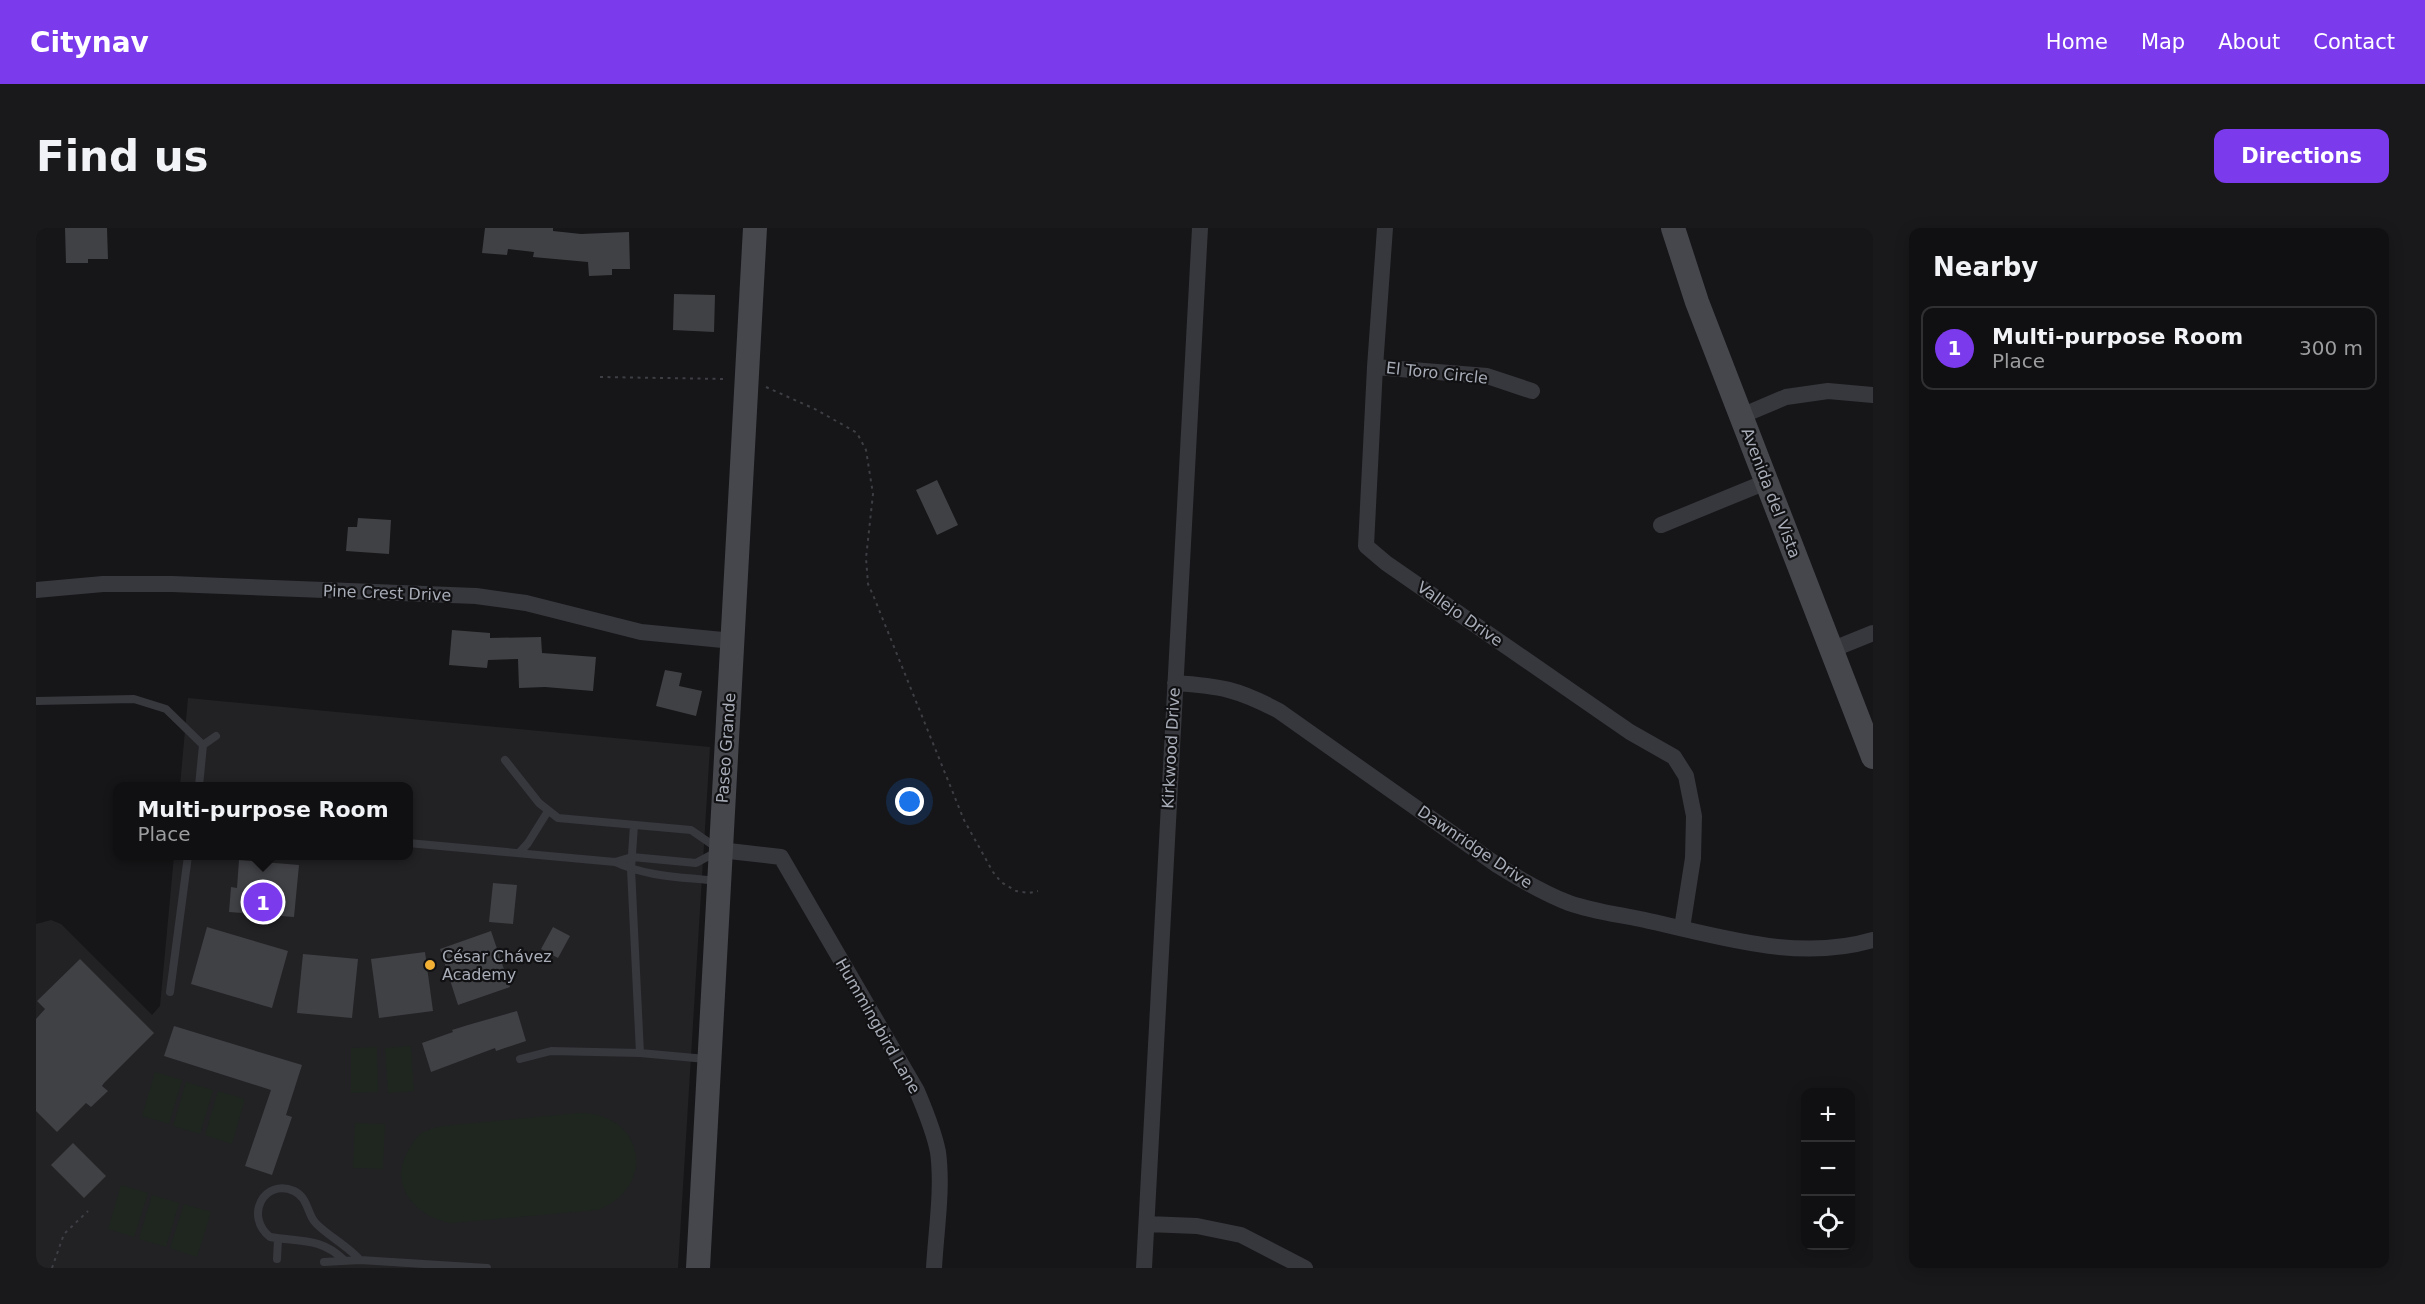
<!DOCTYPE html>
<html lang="en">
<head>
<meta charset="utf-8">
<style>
	:root { --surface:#101012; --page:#19191b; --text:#f1f3f6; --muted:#9c9d9f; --line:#303032; --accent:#7c3aed }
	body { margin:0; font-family:"DejaVu Sans",sans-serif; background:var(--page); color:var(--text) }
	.controls { position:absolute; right:18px; bottom:18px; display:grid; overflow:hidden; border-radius:12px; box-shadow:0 3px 15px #0003 }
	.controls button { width:54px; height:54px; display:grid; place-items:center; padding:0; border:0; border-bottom:2px solid var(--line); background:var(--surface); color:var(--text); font:30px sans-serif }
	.you { position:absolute; left:874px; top:574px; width:21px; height:21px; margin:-15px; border:4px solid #fff; border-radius:50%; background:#1a73e8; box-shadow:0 0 0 9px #1a73e833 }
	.badge { display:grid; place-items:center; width:39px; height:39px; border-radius:50%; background:var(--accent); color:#fff; font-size:20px; font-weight:700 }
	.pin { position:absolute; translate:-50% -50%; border:3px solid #fff; box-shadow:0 2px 6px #0006 }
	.popup { position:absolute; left:77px; top:554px; width:300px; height:78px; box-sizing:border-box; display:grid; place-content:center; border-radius:12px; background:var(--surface); filter:drop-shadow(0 2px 4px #0005); font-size:20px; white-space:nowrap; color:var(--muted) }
	.popup b { font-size:22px; color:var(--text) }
	.popup::after { content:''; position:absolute; left:50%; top:100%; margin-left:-12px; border:12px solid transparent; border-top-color:var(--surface) }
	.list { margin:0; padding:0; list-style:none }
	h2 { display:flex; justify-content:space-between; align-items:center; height:78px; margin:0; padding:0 24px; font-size:26px }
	h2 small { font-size:20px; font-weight:400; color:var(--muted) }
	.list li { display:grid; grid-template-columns:39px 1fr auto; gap:18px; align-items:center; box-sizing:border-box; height:84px; margin:0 12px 12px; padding:0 12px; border:2px solid var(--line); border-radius:12px }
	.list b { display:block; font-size:22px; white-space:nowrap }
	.list p { margin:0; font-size:20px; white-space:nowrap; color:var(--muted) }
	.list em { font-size:20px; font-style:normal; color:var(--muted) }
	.icon { flex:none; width:33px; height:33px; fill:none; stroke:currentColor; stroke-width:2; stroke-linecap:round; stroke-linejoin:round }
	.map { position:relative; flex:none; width:1837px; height:1040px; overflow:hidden; border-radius:12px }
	header { display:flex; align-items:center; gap:36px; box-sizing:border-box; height:84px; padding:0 30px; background:var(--accent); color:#fff }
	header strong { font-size:28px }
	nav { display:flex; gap:33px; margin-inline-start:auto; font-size:21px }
	.intro { display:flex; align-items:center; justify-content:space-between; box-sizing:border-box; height:144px; padding:0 36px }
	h1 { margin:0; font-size:42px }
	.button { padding:15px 27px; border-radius:12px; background:var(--accent); color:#fff; font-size:21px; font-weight:700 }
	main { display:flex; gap:36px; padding:0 36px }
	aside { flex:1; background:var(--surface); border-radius:12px; box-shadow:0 3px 15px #0003 }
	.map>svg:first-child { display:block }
</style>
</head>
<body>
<header>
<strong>Citynav</strong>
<nav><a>Home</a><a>Map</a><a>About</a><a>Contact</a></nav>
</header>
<div class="intro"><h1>Find us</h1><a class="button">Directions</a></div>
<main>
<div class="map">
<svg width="1837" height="1040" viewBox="0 0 1837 1040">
	<rect width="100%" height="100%" fill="#161618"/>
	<path fill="#222225" d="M152,470L674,519L642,1040H0V696L15,692L25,696L116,787L124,778L138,628H372V558H144Z"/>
	<path fill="#1e261f" d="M375,818L378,863L352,865L349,820Z
		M341,819L342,864L315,865V820Z
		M119,844L146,852L133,896L106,888Z
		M150,854L177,862L164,906L137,898Z
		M182,863L209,871L196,916L169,907Z
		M543,885C607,884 623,958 562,982L415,995C382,990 352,959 371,925C374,920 377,913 381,909C388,902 398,900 407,898Z
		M319,895L349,896L347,941L317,940Z
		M85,957L112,965L98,1009L72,1001Z
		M116,967L143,975L130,1019L103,1011Z
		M148,976L175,984L161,1029L134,1020Z"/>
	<path fill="#404145" d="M29,0H71L72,31H52V35H30Z
		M449,0H517V3L545,6L593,4L594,41H576V47L553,48L552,34L497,29L498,24L472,21L471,27L446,25Z
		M638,66L679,67L678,104L637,102Z
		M901,252L922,297L901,307L880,262Z
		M322,290L355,292L353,326L310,323L312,299H321Z
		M416,402L454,405V410L505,409L506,425L560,429L557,463L509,459L483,460L482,431L452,432L451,440L413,437Z
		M629,442L646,445L643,458L666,463L660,488L620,478Z
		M203,632L263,637L258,689L193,684L195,659L201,660Z
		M457,655L481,657L477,696L453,694Z
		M171,699L252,723L236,780L155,756Z
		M517,699L534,708L522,730L505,721Z
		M455,703L474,759L422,777L404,721Z
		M389,724L397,783L343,790L335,731Z
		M267,726L322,731L316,790L261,785Z
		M44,731L118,805L68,855L66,858L72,863L55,879L50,875L21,904L0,883V791L9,781L1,773Z
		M481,783L490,813L460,823L459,820L395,844L386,815L417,804L416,802L432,797Z
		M138,798L266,837L250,887L256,889L236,947L209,938L235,862L128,828Z
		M37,915L70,948L48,970L15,937Z"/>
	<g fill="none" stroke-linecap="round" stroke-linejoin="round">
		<path stroke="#3d3f44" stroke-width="2" stroke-dasharray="3 4.5" stroke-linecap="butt" d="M564,149L690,151
			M730,159L781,182L821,205L830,222L837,266L830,330L832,356L837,367L928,592L957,644L965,654L980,663L993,665L1002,663
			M16,1040L28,1006L52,983"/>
		<path stroke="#37383d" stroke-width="8" d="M0,473L98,471L130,481L167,517
			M163,558L167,517L180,508
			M598,597L595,641L604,825
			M372,615L579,634L596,629L660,635L684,622L655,602L522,590L503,575L469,532
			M483,625L492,615L512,583
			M579,634C611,649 646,649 681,653
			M134,764L152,628
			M484,831L515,823L604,825L670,831
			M241,1031L242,1011
			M308,1032C284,1009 263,1014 234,1009C208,988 228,950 258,963C271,969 271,983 278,993C286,1004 312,1018 324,1032
			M288,1034L324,1032L451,1040"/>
		<path stroke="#37383d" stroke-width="16" d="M1349,0L1339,139L1330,318L1350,335L1594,504L1638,529L1650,548L1658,588L1657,630L1646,700
			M1339,139L1451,148L1496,163
			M1705,188L1750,169L1792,163L1837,167
			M1625,297L1730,254
			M0,362L67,356H136L440,368L490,375L605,404L697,413
			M1795,422L1837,405
			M1139,455C1184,458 1202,461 1243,483L1461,637C1485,652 1507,665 1533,675C1558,684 1587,687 1613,693C1686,709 1763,734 1837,712
			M684,622L745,629L881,863C889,882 898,903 902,924C907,961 900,1003 898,1040
			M1111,996L1161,998L1205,1007L1269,1040
			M1108,1040L1164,0"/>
		<path stroke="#45474d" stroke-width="24" d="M1637,0L1661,74L1837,529
			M662,1040L719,0"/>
	</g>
	<circle fill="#f2b134" stroke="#111113" stroke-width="2" cx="394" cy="737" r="6"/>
	<g text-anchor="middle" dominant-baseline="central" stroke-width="4.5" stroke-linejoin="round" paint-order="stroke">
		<g font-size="16" fill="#a8adb8" stroke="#111113">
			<text transform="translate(1401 145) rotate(6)">El Toro Circle</text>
			<text transform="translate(1735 265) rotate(69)">Avenida del Vista</text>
			<text transform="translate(351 365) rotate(2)">Pine Crest Drive</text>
			<text transform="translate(1424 386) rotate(35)">Vallejo Drive</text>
			<text transform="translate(690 520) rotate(-86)">Paseo Grande</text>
			<text transform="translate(1135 520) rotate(-87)">Kirkwood Drive</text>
			<text transform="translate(1439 619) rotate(34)">Dawnridge Drive</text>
			<text transform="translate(842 798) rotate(60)">Hummingbird Lane</text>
		</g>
		<g font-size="16" fill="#a8adb8" stroke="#111113" text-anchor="start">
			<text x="406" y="728">César Chávez<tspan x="406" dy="18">Academy</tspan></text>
		</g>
	</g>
</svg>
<div class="controls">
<button>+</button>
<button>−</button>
<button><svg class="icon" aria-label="locate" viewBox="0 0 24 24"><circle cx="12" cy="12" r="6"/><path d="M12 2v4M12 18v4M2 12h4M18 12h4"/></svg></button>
</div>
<div class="you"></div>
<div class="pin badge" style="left:227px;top:674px">1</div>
<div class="popup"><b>Multi-purpose Room</b>Place</div>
</div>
<aside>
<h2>Nearby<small></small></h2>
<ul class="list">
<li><span class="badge">1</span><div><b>Multi-purpose Room</b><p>Place</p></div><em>300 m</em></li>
</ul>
</aside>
</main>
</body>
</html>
